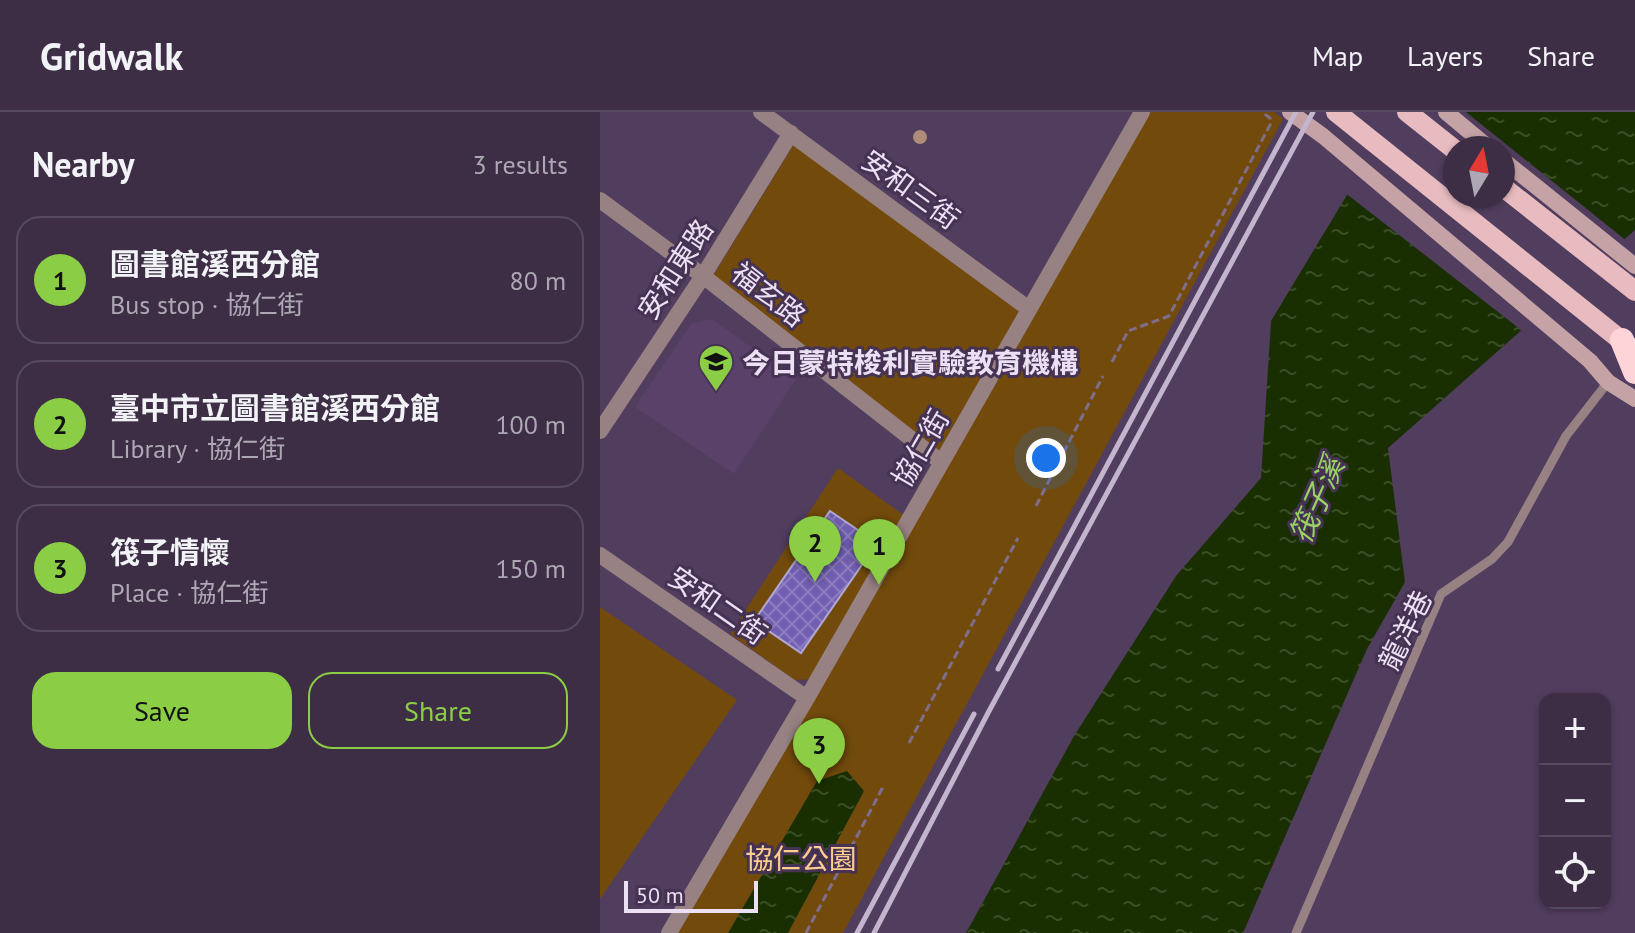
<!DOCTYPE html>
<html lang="en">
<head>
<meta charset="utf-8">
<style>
	:root { --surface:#3d2e46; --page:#483a51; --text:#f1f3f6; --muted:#ada8b3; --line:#564a5f; --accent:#8bce46 }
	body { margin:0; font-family:"PT Sans","Noto Sans TC",sans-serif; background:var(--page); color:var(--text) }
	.controls { position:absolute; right:24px; bottom:24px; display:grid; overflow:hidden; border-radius:16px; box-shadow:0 2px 6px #0004 }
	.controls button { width:72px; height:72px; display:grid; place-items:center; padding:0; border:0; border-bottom:2px solid var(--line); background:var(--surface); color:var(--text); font:40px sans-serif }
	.compass { position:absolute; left:843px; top:24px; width:72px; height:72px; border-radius:50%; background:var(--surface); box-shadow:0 2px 6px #0004; rotate:10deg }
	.scale { position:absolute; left:24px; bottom:20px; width:134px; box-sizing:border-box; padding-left:8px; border:4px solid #ebe0f4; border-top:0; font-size:22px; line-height:28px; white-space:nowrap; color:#ebe0f4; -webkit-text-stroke:6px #463253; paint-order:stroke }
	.you { position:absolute; left:446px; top:346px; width:28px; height:28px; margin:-20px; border:6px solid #fff; border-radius:50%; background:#1a73e8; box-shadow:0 0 0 12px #1a73e833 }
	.badge { display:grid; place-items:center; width:52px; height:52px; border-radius:50%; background:var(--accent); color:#111; font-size:26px; font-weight:700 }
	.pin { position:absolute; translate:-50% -66px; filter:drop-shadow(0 2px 4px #0008) }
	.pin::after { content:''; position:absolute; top:42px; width:28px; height:24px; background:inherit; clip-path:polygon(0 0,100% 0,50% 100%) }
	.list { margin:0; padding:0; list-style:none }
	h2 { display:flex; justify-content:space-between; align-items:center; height:104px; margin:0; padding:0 32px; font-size:34px }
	h2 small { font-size:26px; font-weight:400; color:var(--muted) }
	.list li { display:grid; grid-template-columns:52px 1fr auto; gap:24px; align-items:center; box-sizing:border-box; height:128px; margin:0 16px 16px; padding:0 16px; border:2px solid var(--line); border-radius:24px }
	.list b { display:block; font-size:30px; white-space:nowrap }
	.list p { margin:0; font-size:26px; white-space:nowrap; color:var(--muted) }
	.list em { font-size:26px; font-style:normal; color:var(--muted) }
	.actions { display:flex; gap:16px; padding:24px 32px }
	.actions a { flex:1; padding:18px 0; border:2px solid var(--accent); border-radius:24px; text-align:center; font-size:28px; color:var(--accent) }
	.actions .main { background:var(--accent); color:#111 }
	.icon { flex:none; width:44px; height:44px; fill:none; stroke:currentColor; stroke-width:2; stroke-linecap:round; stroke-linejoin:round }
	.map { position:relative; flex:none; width:1035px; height:821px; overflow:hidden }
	header { display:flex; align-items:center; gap:48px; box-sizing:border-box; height:112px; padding:0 40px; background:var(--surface); border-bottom:2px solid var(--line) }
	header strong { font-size:38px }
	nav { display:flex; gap:44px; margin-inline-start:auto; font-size:28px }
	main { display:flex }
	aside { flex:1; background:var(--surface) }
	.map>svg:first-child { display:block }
</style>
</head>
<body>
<header>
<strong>Gridwalk</strong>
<nav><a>Map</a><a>Layers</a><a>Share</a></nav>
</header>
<main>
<aside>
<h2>Nearby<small>3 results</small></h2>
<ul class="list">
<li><span class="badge">1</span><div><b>圖書館溪西分館</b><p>Bus stop · 協仁街</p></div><em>80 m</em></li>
<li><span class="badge">2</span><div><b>臺中市立圖書館溪西分館</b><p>Library · 協仁街</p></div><em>100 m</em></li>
<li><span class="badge">3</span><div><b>筏子情懷</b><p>Place · 協仁街</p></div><em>150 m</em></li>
</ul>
<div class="actions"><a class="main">Save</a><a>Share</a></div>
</aside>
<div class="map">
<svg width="1035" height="821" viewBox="0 0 1035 821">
	<defs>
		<pattern id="water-ripples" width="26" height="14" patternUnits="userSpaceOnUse" patternTransform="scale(2)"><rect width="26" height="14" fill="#1a2f01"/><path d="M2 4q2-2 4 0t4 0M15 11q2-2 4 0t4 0" fill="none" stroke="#3b4d27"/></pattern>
		<pattern id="building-cross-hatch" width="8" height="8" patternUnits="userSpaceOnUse" patternTransform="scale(2)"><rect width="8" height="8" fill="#725fb2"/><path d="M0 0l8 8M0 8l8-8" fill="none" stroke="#8d7dc1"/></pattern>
	</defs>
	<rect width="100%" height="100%" fill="#513d5e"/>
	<path fill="#5a4169" d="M112,207L196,267L134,362L35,295L91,212Z"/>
	<path fill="#724b0c" d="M546,0H674L683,7L243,821H74Z
		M194,32L419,199L340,339L113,164Z
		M238,356L305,404L211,567L195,568L130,522Z
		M0,495L137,588L0,787Z"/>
	<path fill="url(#water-ripples)" fill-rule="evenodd" d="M797,0H1035V118L788,336L805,470L767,537L643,821H366L474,624L576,464L661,366L671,209ZM855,36H903V84H855Z
		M247,659L264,679L188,821H128L217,669Z"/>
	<path fill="#513d5e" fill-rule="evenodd" d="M792,0H866L1028,130L925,221L744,80ZM855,36H903V84H855Z"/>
	<path fill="url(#building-cross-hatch)" stroke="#afa8d2" stroke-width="2" d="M230,399L277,431L201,541L154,509Z"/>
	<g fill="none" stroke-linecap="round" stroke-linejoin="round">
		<path stroke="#7f6e8b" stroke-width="3" stroke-dasharray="8 4" stroke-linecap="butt" d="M512,250L528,219L569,204L670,13V6L662,0
			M436,394L503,264
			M309,631L418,426
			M206,821L284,673"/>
		<path stroke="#978183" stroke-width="9" d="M696,821L841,482L892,447L908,430L966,324L1008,270"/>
		<path stroke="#978183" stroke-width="16" d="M161,0L429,197
			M0,88L103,164L341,350
			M0,319L103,164L191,21
			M0,443L207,586
			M69,821L207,586L542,0"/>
		<path stroke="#c4a2a5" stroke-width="16" d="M690,0L723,24L990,249L1008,270L1035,287
			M846,0L889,36
			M903,48L1035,154"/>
		<path stroke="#e7bbbf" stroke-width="20" d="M736,0L1032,237
			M807,0L855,38
			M903,75L1035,179"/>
		<path stroke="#ffd4d8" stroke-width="24" d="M1022,228L1035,260"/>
		<path stroke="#c3b5cd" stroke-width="5" d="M398,557L696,0
			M257,821L374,602
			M274,821L388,601L713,0"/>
	</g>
	<circle fill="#b08c7b" cx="320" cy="25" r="7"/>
	<defs>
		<symbol id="school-pin" viewBox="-11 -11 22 30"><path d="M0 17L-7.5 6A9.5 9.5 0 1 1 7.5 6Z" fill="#8bce46" stroke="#463253"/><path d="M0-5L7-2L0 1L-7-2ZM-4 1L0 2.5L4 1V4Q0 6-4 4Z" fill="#111"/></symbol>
	</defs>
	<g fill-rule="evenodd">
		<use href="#school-pin" x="96" y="230" width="40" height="54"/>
	</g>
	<g text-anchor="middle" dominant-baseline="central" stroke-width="6" stroke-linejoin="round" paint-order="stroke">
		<g font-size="28" fill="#ebe0f4" stroke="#463253">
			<text transform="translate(311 77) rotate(36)">安和三街</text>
			<text transform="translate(75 157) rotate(-57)">安和東路</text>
			<text transform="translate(169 182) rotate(38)">福玄路</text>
			<text transform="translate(320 336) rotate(-60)">協仁街</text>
			<text transform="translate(118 493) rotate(35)">安和二街</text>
			<text transform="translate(805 518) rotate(-64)">龍洋巷</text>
		</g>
		<g font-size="28" font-weight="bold" fill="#ebe0f4" stroke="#463253" text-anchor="start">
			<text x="142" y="250">今日蒙特梭利實驗教育機構</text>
		</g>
		<g font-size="28" fill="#fecd92" stroke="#463253">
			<text x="201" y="746">協仁公園</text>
		</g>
		<g font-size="30" font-style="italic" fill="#99d363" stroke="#463253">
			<text transform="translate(716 388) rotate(-66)">筏子溪</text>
		</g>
	</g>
</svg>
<div class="controls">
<button>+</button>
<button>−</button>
<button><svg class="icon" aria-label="locate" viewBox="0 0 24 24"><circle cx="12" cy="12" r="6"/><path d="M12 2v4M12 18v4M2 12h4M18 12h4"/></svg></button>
</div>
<svg class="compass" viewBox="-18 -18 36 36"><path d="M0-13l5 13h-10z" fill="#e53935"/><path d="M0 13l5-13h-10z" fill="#ada8b3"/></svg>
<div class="scale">50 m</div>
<div class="you"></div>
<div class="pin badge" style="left:279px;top:473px">1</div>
<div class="pin badge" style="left:215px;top:470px">2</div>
<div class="pin badge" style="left:219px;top:672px">3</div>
</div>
</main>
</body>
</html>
